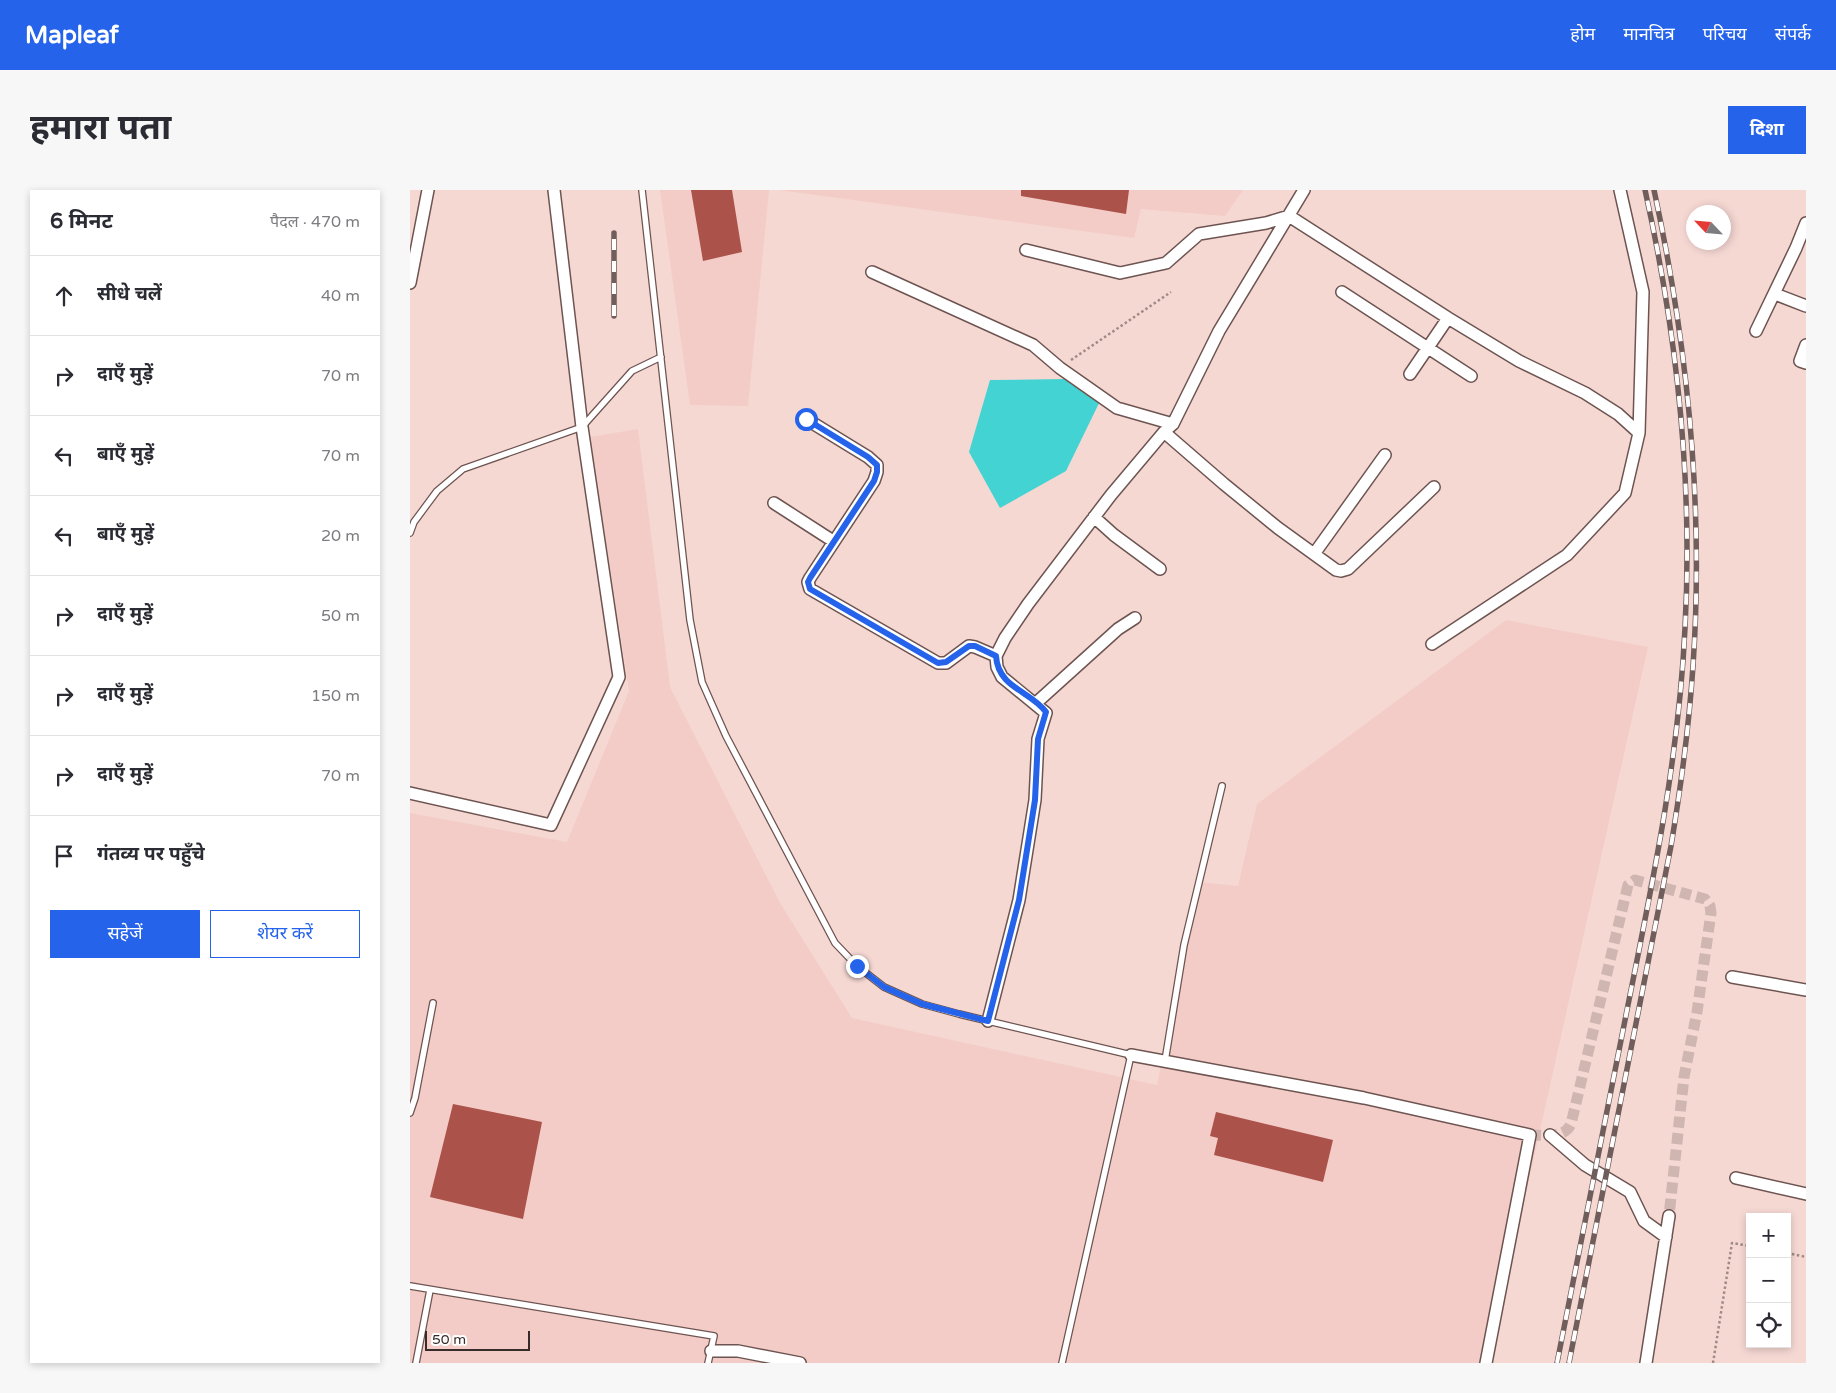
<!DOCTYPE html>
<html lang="hi">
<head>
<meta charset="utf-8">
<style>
	:root { --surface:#fff; --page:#f7f7f7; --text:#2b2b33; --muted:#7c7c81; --line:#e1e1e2; --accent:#2563eb }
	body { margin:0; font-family:"Varela Round","Noto Sans Devanagari",sans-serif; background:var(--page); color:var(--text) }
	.controls { position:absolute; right:15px; bottom:15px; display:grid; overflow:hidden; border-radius:0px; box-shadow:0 2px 8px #0003 }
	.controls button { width:45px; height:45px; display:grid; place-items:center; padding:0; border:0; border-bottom:1px solid var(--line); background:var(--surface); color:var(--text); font:25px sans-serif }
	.compass { position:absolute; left:1276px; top:15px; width:45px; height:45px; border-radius:50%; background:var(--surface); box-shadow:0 2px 8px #0003; rotate:296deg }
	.scale { position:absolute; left:15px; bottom:12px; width:105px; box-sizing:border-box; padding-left:5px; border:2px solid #372c2a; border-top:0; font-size:14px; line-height:18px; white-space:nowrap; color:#372c2a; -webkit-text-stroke:4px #fff; paint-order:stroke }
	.stop { position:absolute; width:15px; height:15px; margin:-11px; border:4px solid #2563eb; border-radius:50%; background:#fff }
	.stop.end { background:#2563eb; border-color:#fff; box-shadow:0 1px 5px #0008 }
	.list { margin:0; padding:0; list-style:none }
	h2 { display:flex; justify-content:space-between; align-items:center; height:65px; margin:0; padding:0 20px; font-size:21px }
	h2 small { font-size:16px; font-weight:400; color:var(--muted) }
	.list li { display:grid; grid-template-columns:32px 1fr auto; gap:15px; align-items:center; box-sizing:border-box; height:80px; padding:0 20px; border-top:1px solid var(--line) }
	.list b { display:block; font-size:19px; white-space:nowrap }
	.list em { font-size:16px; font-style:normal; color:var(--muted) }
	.actions { display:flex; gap:10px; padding:15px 20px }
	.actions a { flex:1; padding:11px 0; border:1px solid var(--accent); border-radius:0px; text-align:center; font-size:18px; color:var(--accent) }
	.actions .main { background:var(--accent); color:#fff }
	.icon { flex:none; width:28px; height:28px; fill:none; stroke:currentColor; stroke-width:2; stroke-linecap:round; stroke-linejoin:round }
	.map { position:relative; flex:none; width:1396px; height:1173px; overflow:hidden; border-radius:0px }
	header { display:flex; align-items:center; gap:30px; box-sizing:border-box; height:70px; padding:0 25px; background:var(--accent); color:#fff }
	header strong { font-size:24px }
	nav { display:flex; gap:28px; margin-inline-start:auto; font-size:18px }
	.intro { display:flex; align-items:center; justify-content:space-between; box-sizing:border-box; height:120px; padding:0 30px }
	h1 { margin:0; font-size:35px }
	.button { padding:12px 22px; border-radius:0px; background:var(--accent); color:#fff; font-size:18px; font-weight:700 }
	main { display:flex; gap:30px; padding:0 30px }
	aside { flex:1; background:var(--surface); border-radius:0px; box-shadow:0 2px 8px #0003 }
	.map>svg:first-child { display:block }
</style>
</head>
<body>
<header>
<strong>Mapleaf</strong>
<nav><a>होम</a><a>मानचित्र</a><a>परिचय</a><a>संपर्क</a></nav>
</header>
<div class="intro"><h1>हमारा पता</h1><a class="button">दिशा</a></div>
<main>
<aside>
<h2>6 मिनट<small>पैदल · 470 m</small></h2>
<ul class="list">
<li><svg class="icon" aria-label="ahead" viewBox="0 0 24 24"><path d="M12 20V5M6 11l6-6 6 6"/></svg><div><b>सीधे चलें</b></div><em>40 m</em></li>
<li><svg class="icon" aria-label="right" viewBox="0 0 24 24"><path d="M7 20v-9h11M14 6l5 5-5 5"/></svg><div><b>दाएँ मुड़ें</b></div><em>70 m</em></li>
<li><svg class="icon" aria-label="left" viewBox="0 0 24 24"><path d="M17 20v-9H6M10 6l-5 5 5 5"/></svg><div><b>बाएँ मुड़ें</b></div><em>70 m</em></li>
<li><svg class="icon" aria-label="left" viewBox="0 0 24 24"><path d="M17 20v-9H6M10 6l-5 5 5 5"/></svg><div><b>बाएँ मुड़ें</b></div><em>20 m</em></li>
<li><svg class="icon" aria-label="right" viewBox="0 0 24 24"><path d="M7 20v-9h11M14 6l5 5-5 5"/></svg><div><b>दाएँ मुड़ें</b></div><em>50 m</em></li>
<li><svg class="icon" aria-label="right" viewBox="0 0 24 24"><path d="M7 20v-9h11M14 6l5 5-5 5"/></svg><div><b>दाएँ मुड़ें</b></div><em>150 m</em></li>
<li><svg class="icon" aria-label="right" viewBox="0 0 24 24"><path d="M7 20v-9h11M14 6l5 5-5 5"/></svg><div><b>दाएँ मुड़ें</b></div><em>70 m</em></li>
<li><svg class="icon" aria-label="arrive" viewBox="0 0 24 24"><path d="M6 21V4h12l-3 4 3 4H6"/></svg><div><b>गंतव्य पर पहुँचे</b></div></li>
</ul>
<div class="actions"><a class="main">सहेजें</a><a>शेयर करें</a></div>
</aside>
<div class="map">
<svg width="1396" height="1173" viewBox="0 0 1396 1173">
	<rect width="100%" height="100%" fill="#f6d8d3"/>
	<path fill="#f3ccc7" d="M250,0H359L338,216L280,215Z
		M369,0H833L815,26L731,19L724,48Z
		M228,239L260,497L370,713L442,828L747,895L789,692L828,696L847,614L1096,430L1238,457L1078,1173H0V623L157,652L219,501L180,247Z"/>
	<path fill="#43d3d2" d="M655,189L692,207L656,281L590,318L559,262L580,190Z"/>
	<path fill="#ab524a" d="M281,0H322L332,62L293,71Z
		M611,0H719L716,24L611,6Z
		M43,914L132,932L113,1029L20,1007Z
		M806,922L923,950L913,992L804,965L808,948L800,946Z"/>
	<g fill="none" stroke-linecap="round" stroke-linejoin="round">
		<path stroke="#d0b6b1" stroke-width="11" stroke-dasharray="11 5.5" stroke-linecap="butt" d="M1120,945C1135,945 1154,949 1161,934L1218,695L1225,690L1295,709L1300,716L1301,723L1287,822L1274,887L1259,1026"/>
		<defs>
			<path id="lane" d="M232,0L280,430L292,492L316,546L425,753L447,776L474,797L512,814L549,824L721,865L652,1173
				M0,343L4,332L27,301L53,279L172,237L222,181L251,167
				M755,871L774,755L812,596
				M0,923L5,908L23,813
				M0,1096L304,1146L298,1173
				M6,1173L20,1100"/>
			<path id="street" d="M616,60L710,83L756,73L789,44L856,33L879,26L1038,128L1109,171L1175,203L1208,224L1229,243
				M462,82L623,155L650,178L707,218L763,234
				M0,93L18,0
				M932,102L1061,186
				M1365,104L1396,116
				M1346,141L1386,58L1396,33
				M1396,155L1390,171L1396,173
				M1000,184L1038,128
				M396,229L458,267L467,275V282L464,291L400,388L398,392L400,399L528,473H536L559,456L565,457L586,466
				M754,242L814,294L868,338L926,380L931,381L938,379L1024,297
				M364,313L423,351
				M684,327L704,345L750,379
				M904,364L975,265
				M1022,454L1157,365L1215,303L1229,243L1233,102L1210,0
				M626,513L708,439L725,428
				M0,603L141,635L209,487L172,237L144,0
				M1322,787L1396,800
				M578,831L609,710L625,610L628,549L636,523L592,487L587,477L586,466L595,448L618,414L701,305L754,242L763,234L809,141L894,0
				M721,865L954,908L1120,945L1076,1173
				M1140,945L1175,975L1220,1002L1234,1031L1256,1047
				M1326,988L1396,1004
				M301,1161H328L390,1173
				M1236,1173L1259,1026"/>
		</defs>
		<use href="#lane" stroke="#6d5451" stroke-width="8"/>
		<use href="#street" stroke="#6d5451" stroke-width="14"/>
		<path stroke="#9f8a86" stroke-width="2.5" stroke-dasharray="2.5 2.5" stroke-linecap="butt" d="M661,170L761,102
			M1377,1063L1396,1067
			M1303,1173L1322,1053L1340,1056"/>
		<use href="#lane" stroke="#fff" stroke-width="5.5"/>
		<use href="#street" stroke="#fff" stroke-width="11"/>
		<defs>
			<path id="rail" d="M204,126V43
				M1147,1173C1171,1052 1195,931 1219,810C1244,686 1269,565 1275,438C1283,291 1267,144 1235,0
				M1159,1173L1261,656C1271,596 1279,537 1283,476C1294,316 1278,157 1244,0"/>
		</defs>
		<use href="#rail" stroke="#6f5e5b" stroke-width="5.5"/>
		<use href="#rail" stroke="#fff" stroke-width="4" stroke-dasharray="11" stroke-linecap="butt"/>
	</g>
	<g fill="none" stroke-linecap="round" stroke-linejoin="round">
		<path stroke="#2563eb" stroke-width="6" d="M396,229L458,267L467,275V282L464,291L400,388L398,392L400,399L528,473L536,472L559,456H565L586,466C588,498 621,501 636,522L628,549L625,610L609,710L578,831L512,814L474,797L447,776"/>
	</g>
</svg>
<div class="controls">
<button>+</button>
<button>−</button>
<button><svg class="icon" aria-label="locate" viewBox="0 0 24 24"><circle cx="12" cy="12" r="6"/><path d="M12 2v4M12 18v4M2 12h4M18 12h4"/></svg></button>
</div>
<svg class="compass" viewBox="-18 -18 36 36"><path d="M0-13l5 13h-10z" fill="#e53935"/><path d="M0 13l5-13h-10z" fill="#7c7c81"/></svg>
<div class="scale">50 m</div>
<div class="stop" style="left:396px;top:229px"></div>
<div class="stop end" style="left:447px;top:776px"></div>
</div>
</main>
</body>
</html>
